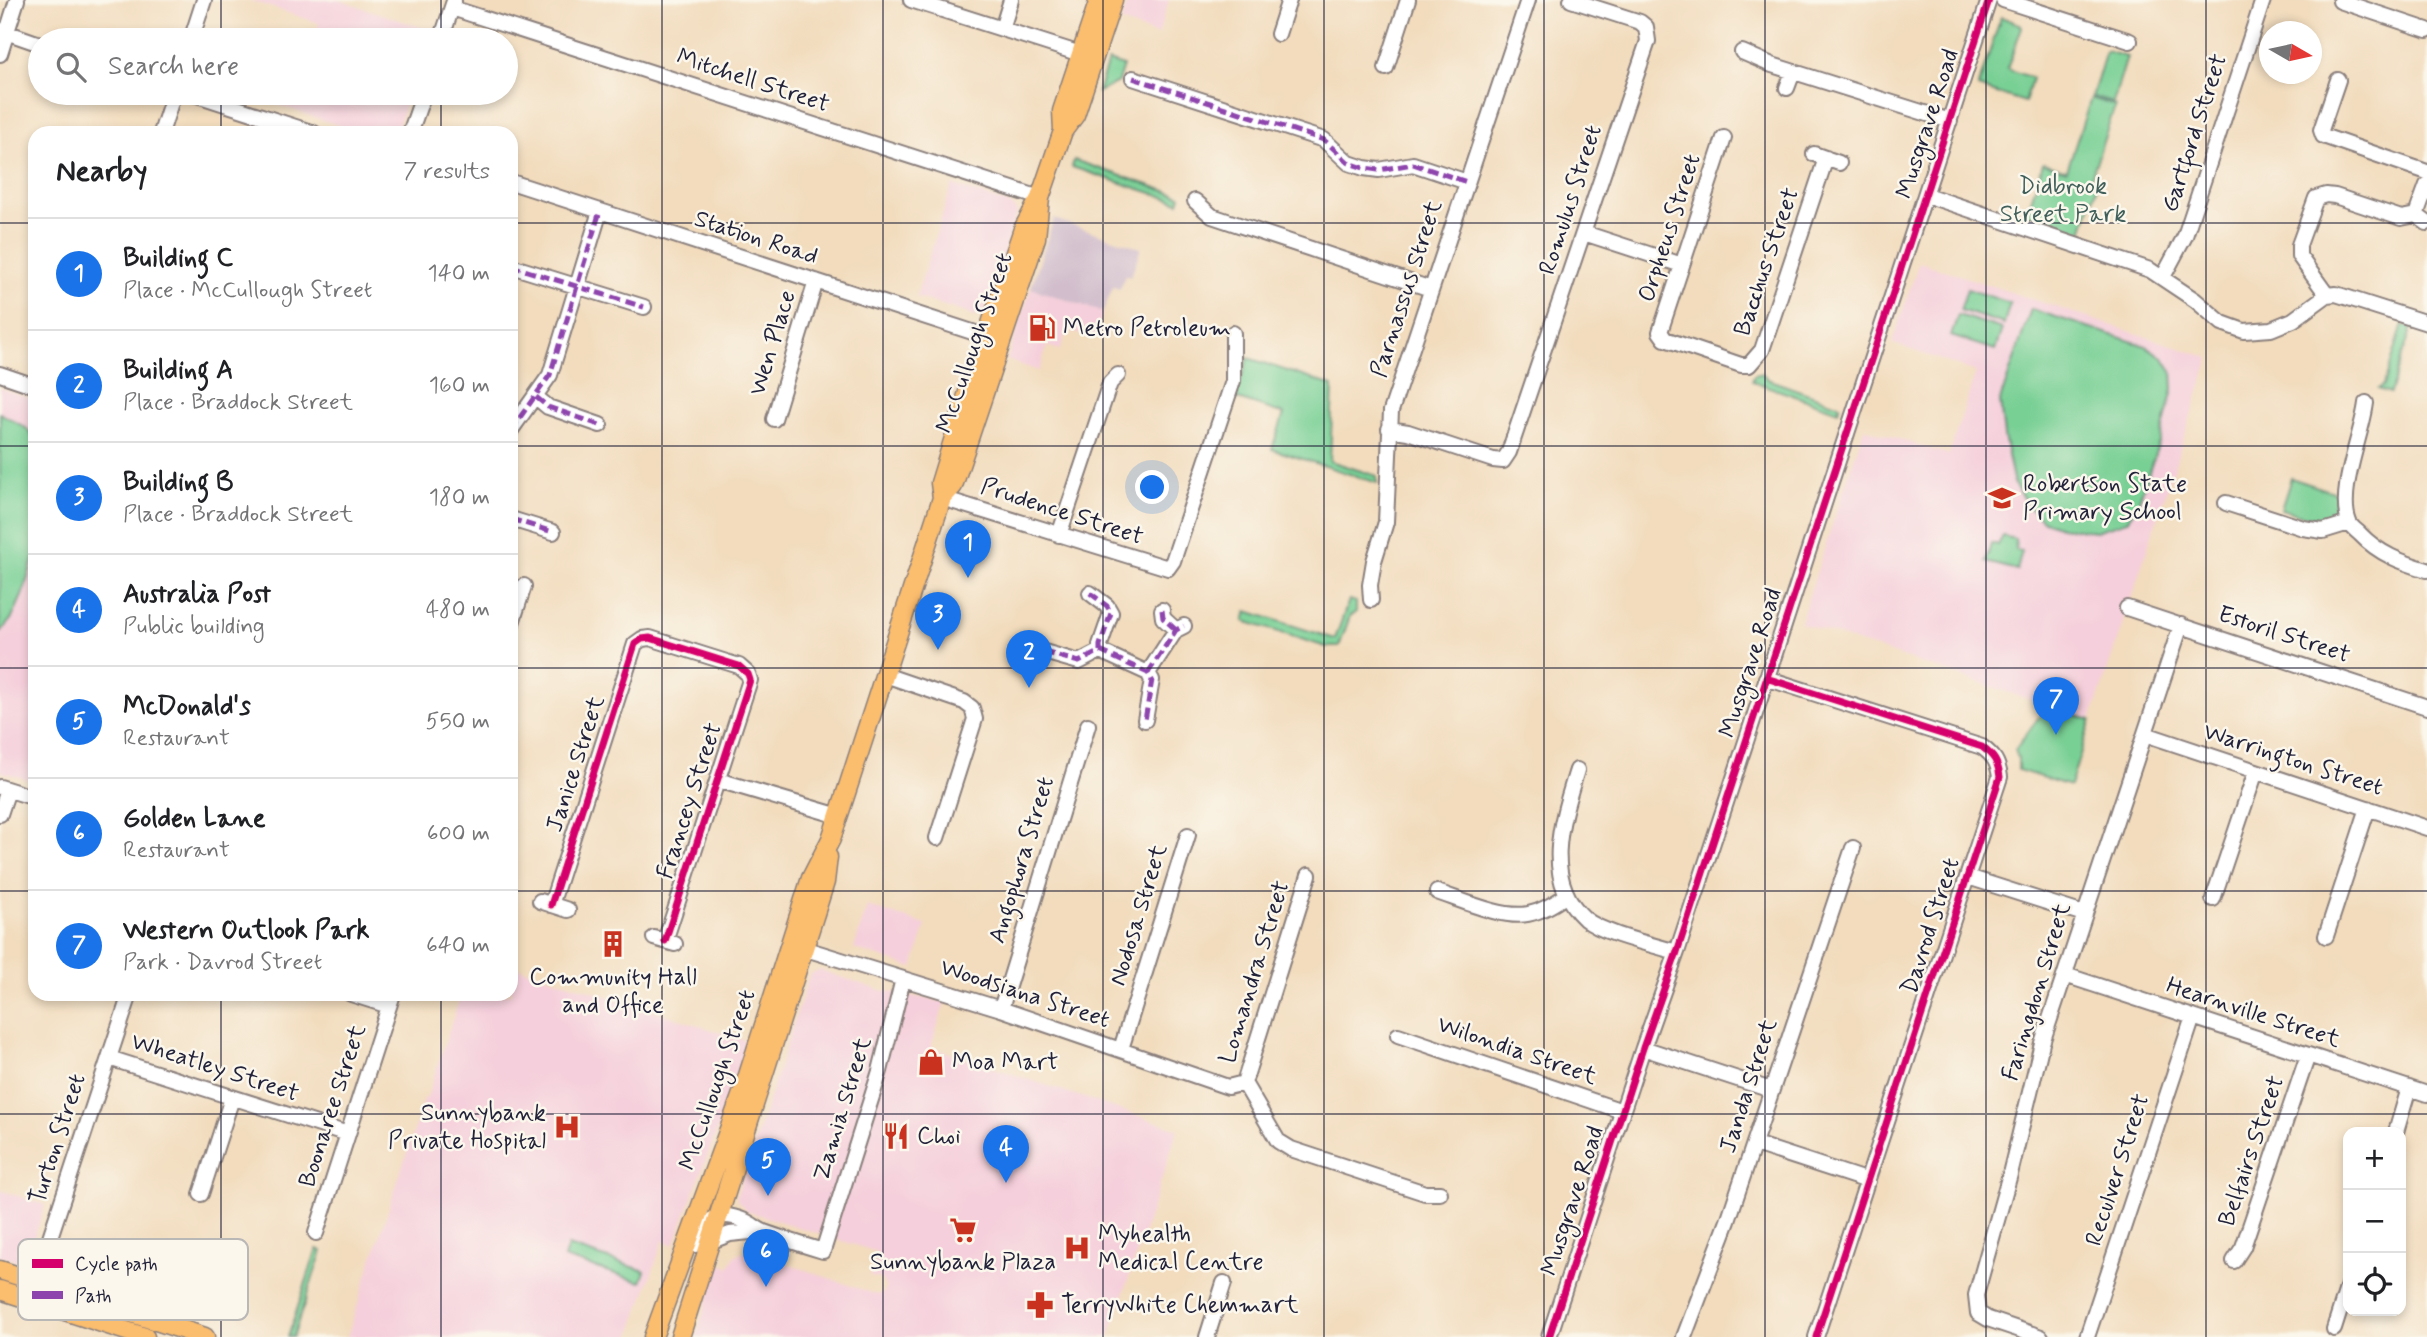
<!DOCTYPE html>
<html lang="en">
<head>
<meta charset="utf-8">
<style>
	:root { --surface:#fff; --page:#f2f2f2; --text:#202124; --muted:#757577; --line:#e0e0e0; --accent:#1a73e8 }
	body { margin:0; font-family:Mynerve,sans-serif; background:var(--page); color:var(--text) }
	.controls { position:absolute; right:21px; bottom:21px; display:grid; overflow:hidden; border-radius:14px; box-shadow:0 4px 10px #0003 }
	.controls button { width:63px; height:63px; display:grid; place-items:center; padding:0; border:0; border-bottom:2px solid var(--line); background:var(--surface); color:var(--text); font:35px sans-serif }
	.compass { position:absolute; left:2259px; top:21px; width:63px; height:63px; border-radius:50%; background:var(--surface); box-shadow:0 4px 10px #0003; rotate:99deg }
	.you { position:absolute; left:1153px; top:488px; width:24px; height:24px; margin:-18px; border:5px solid #fff; border-radius:50%; background:#1a73e8; box-shadow:0 0 0 10px #1a73e833 }
	.badge { display:grid; place-items:center; width:46px; height:46px; border-radius:50%; background:var(--accent); color:#fff; font-size:23px; font-weight:700 }
	.pin { position:absolute; translate:-50% -58px; filter:drop-shadow(0 2px 4px #0008) }
	.pin::after { content:''; position:absolute; top:37px; width:24px; height:21px; background:inherit; clip-path:polygon(0 0,100% 0,50% 100%) }
	.list { margin:0; padding:0; list-style:none }
	h2 { display:flex; justify-content:space-between; align-items:center; height:91px; margin:0; padding:0 28px; font-size:30px }
	h2 small { font-size:23px; font-weight:400; color:var(--muted) }
	.list li { display:grid; grid-template-columns:46px 1fr auto; gap:21px; align-items:center; box-sizing:border-box; height:112px; padding:0 28px; border-top:2px solid var(--line) }
	.list b { display:block; font-size:26px; white-space:nowrap }
	.list p { margin:0; font-size:23px; white-space:nowrap; color:var(--muted) }
	.list em { font-size:23px; font-style:normal; color:var(--muted) }
	.icon { flex:none; width:38px; height:38px; fill:none; stroke:currentColor; stroke-width:2; stroke-linecap:round; stroke-linejoin:round }
	.map { position:relative; flex:none; width:2427px; height:1337px; overflow:hidden }
	.search { position:absolute; background:var(--surface); box-shadow:0 4px 10px #0003; left:28px; top:28px; width:490px; height:77px; display:flex; align-items:center; gap:18px; box-sizing:border-box; padding:0 24px; border-radius:38px; color:var(--muted); font-size:26px }
	.panel { position:absolute; background:var(--surface); box-shadow:0 4px 10px #0003; left:28px; top:126px; width:490px; height:875px; border-radius:21px }
	.map>svg:first-child { display:block }
</style>
</head>
<body>
<div class="map">
<svg width="2427" height="1337" viewBox="0 0 2427 1337">
	<rect width="100%" height="100%" fill="#fbf7ec"/>
	<filter id="ink" filterUnits="userSpaceOnUse"><feTurbulence type="fractalNoise" baseFrequency=".0143" numOctaves="2"/><feDisplacementMap in="SourceGraphic" scale="14" xChannelSelector="R" yChannelSelector="G"/><feConvolveMatrix kernelMatrix="1 2 1 2 8 2 1 2 1" color-interpolation-filters="sRGB"/></filter>
	<filter id="wash" filterUnits="userSpaceOnUse"><feTurbulence type="fractalNoise" baseFrequency=".00686" numOctaves="4" result="noise"/><feDisplacementMap in="SourceGraphic" scale="28" xChannelSelector="R" yChannelSelector="G"/><feGaussianBlur stdDeviation="1.57" result="paint"/><feColorMatrix in="noise" values="0 0 0 0 0 0 0 0 0 0 0 0 0 0 0 0 0 1.4 0 .05"/><feComposite in="paint" operator="in"/></filter>
	<g filter="url(#wash)">
		<rect width="100%" height="100%" fill="#f2dcbd"/>
		<path fill="#f5cfdb" d="M249,0H339L429,30L426,40H314L319,23Z
			M1128,0H1169L1158,35L1121,22Z
			M243,93H409L396,132L361,133Z
			M952,185L1012,205L1017,213L984,311L980,315L976,316L916,297Z
			M1919,262L2210,358L2091,720L1800,623L1864,428L1949,455L1976,372L1892,343Z
			M1031,288L1103,312L1094,339L1067,330L1060,350L1047,346L1039,371L1007,360Z
			M0,388L35,400V782L0,771Z
			M867,906L926,925L913,968L854,949Z
			M511,965L747,1041L736,1079L674,1245L663,1241L630,1337H347L425,1097L427,1098L461,994H511Z
			M820,970L879,990L945,1002L931,1047L1178,1129L1109,1337H696L719,1264L729,1267L735,1256L744,1252L757,1253L877,1295L885,1292L886,1288L882,1280L870,1276L877,1252L747,1211L737,1200V1195L810,974Z
			M0,1190L45,1205L27,1259L23,1262L0,1256Z"/>
		<path fill="#d1bdcc" d="M1054,219L1141,248L1131,276L1125,275L1120,289L1113,287L1103,312L1031,288Z"/>
		<path fill="#79d095" stroke="#4e7968" stroke-width="2" d="M2001,17L2020,24L2022,27L2007,69L2032,78L2025,102L1978,87Z
			M2106,51L2127,57L2113,103L2092,97Z
			M1108,61L1123,66L1118,82L1098,92Z
			M2091,98L2115,106L2091,178L2099,181L2081,235L2026,216L2043,163L2067,170Z
			M1074,160L1181,196L1179,202L1072,167Z
			M1967,289L2010,303L2004,324L1960,310Z
			M2031,309L2146,346L2164,358L2172,371L2173,389L2161,437L2137,506L2127,521L2096,531L2060,527L2042,520L2030,508L2014,484L2004,436L2000,401Z
			M1958,315L2002,329L1995,350L1951,336Z
			M2403,325L2412,327L2390,393L2378,389L2384,385Z
			M1248,358L1333,386L1330,461L1377,476V483L1272,449L1284,414L1235,398Z
			M1762,373L1767,379L1840,405L1838,411L1752,381L1754,375Z
			M0,413L26,428L35,439V554L22,596L12,618L0,633Z
			M2291,478L2336,493L2335,513C2318,524 2298,514 2281,509Z
			M2003,536L2015,539L2016,550L2022,551L2017,570L1986,562L1991,543L1998,545Z
			M1349,600L1356,602V612L1350,616L1339,647H1326L1244,621L1247,611L1335,639Z
			M2047,706L2091,720L2070,786L2018,770V758L2015,750Z
			M568,1246L645,1271L641,1282L564,1258Z
			M317,1249L322,1251L293,1337H288Z"/>
	</g>
	<g filter="url(#ink)">
		<g fill="none" stroke-linecap="round" stroke-linejoin="round">
			<defs>
				<path id="minor" d="M911,0L1090,57
					M2003,0L2130,41
					M2340,1L2427,30
					M452,8L1040,198
					M1002,29L1011,0
					M0,30L40,44
					M1278,34L1289,0
					M191,40L204,0
					M441,40L454,1
					M1742,52L1772,65L1950,121
					M0,54L17,0
					M1386,68L1408,0
					M1133,78L1324,140L1349,163L1364,168L1379,170L1413,164L1467,182
					M2338,80L2321,130L2323,136L2427,172
					M1787,88L1793,72
					M191,93L314,133
					M161,133L174,93
					M410,133L424,93
					M1724,138L1660,332L1665,339L1741,365H1749L1762,350L1826,158
					M1814,154L1839,163
					M511,182L997,340
					M1926,195L2150,270L2195,300L2222,323L2244,331L2271,329L2293,320L2327,295L2336,294L2427,323
					M1195,201L1212,216L1431,289
					M2416,215L2427,223
					M1584,233L1682,265
					M511,266L644,307
					M2163,277L2185,236L2263,0
					M2327,295L2299,256V245L2316,198L2326,195L2335,196L2401,218L2416,215L2427,185
					M0,374L35,386
					M536,397L548,407L600,425
					M2366,403C2362,436 2337,491 2349,522C2351,527 2357,531 2360,534C2379,554 2401,562 2427,570
					M774,419L816,281
					M1389,429L1408,432L1493,460L1503,461L1509,452L1648,41L1646,27L1640,22L1571,0
					M511,430L550,375L600,211
					M942,498L1168,568L1173,561L1233,381V333
					M2226,503L2303,528L2323,531L2349,523
					M511,519L553,532
					M1059,535L1110,383L1118,375
					M1090,593L1107,606L1111,613L1100,645V651
					M1371,600L1370,585L1374,561L1386,522L1391,411L1528,0
					M2127,608L2427,707
					M1162,610L1163,618L1176,630
					M511,626L524,586
					M1044,652L1079,662L1100,651L1148,673L1152,680L1145,720
					M1148,673L1176,630L1184,626
					M885,675L964,702L972,708L975,719L937,838
					M1766,678L1982,747C1994,756 1998,762 2000,777L1816,1337
					M2145,734L2427,828
					M1577,770C1562,818 1541,879 1585,919C1603,934 1654,945 1677,952
					M718,780L839,816
					M0,787L35,798
					M0,814L8,790
					M1968,877L2084,914
					M1437,892C1461,900 1503,919 1528,914C1543,911 1555,903 1567,895
					M2213,899L2256,771
					M540,901L568,910
					M551,905L635,644L642,639L650,638L739,666L748,674L750,680L665,941
					M2326,936L2368,808
					M654,938L675,944
					M796,946L1001,1009L1228,1087L1244,1083
					M2065,975L2427,1094
					M351,994L389,1006
					M1001,1009L1088,725
					M1398,1035L1622,1111
					M1643,1048L1771,1090
					M1121,1049L1188,835
					M109,1058L348,1134
					M1244,1083L1278,1141L1291,1149L1425,1193H1440
					M1244,1083L1309,875
					M2396,1132L2409,1088
					M1755,1144L1868,1181
					M201,1194L232,1098
					M316,1233L393,994
					M709,1242L730,1234L760,1231
					M695,1245C704,1219 718,1209 745,1221C752,1224 757,1229 764,1232C784,1239 803,1245 823,1251L880,1071L903,979
					M2234,1261L2243,1247L2308,1055
					M32,1292L130,994
					M2334,1329L2348,1285
					M1207,1337L1224,1283
					M1549,1337L1643,1048L1677,952L1989,0
					M1684,1337L1728,1221L1853,848
					M2041,1337L1988,1319L1978,1313L1976,1295L2010,1174L2042,1043L2181,625
					M2087,1337L2193,1017"/>
				<path id="major" d="M1063,131L1062,111L1099,0
					M942,498L940,483L969,389L1023,229L1040,198L1063,131L1075,115L1113,0
					M0,1270L205,1337
					M0,1290L145,1337
					M653,1337L743,1091L811,878L831,839L942,498L953,486L1036,238L1040,198
					M680,1337L825,882L828,857"/>
			</defs>
			<use href="#minor" stroke="#8a7f7c" stroke-width="18"/>
			<use href="#major" stroke="#8a7f7c" stroke-width="21"/>
			<use href="#minor" stroke="#fff" stroke-width="14"/>
			<use href="#major" stroke="#fbbd6e" stroke-width="18"/>
			<path stroke="#8e44ad" stroke-width="5" stroke-dasharray="10 5" stroke-linecap="butt" d="M1133,78L1324,140L1349,163L1364,168L1379,170L1413,164L1467,182
				M511,266L644,307
				M536,397L548,407L600,425
				M511,430L550,375L600,211
				M511,519L553,532
				M1090,593L1107,606L1111,613L1100,645V651
				M1162,610L1163,618L1176,630
				M1044,652L1079,662L1100,651L1148,673L1152,680L1145,720
				M1148,673L1176,630L1184,626"/>
			<defs>
				<path id="cycleway" d="M1766,678L1982,747C1994,756 1998,762 2000,777L1816,1337
					M551,905L635,644L642,639L650,638L739,666L748,674L750,680L665,941
					M1549,1337L1643,1048L1677,952L1989,0"/>
			</defs>
			<use href="#cycleway" stroke="#fbf7ec" stroke-width="11"/>
			<use href="#cycleway" stroke="#d6006c" stroke-width="7"/>
		</g>
	</g>
	<path fill="none" stroke="#22223b" stroke-width="2" stroke-opacity="0.55" d="M221,0V40M441,0V40M662,0V1337M883,0V1337M1103,0V1337M1324,0V1337M1544,0V1337M1765,0V1337M1986,0V1337M2206,0V1337M221,93V133M441,93V133M0,223H35M511,223H2427M0,446H35M511,446H2427M0,668H35M511,668H2427M0,891H35M511,891H2427M221,994V1337M441,994V1337M0,1114H2427"/>
	<defs>
		<symbol id="fuel-bare" viewBox="-9 -9 18 18"><path d="M-5.5-6h7V0h2V4h1.3V-2.5L3-4.5l.8-.8L6-3V5H2.5V1h-1V6h-7ZM-4.2-4.7v3.2H.2V-4.7Z" fill="#c8321e" stroke="#fbf7ec" stroke-width="2.5" paint-order="stroke"/></symbol>
		<symbol id="school-bare" viewBox="-9 -9 18 18"><path d="M0-5L7-2L0 1L-7-2ZM-4 1L0 2.5L4 1V4Q0 6-4 4Z" fill="#c8321e" stroke="#fbf7ec" stroke-width="2.5" paint-order="stroke"/></symbol>
		<symbol id="building-bare" viewBox="-9 -9 18 18"><path d="M-4-6H4V6H1V3H-1V6H-4ZM-2.5-4.3h1.7v1.8h-1.7ZM.8-4.3h1.7v1.8H.8ZM-2.5-1h1.7V.8h-1.7ZM.8-1h1.7V.8H.8Z" fill="#c8321e" stroke="#fbf7ec" stroke-width="2.5" paint-order="stroke"/></symbol>
		<symbol id="shop-bare" viewBox="-9 -9 18 18"><path d="M-5-2.5h2.3a2.7 3.5 0 0 1 5.4 0H5L5.5 6h-11ZM-1.5-2.5h3a1.5 2.3 0 0 0-3 0Z" fill="#c8321e" stroke="#fbf7ec" stroke-width="2.5" paint-order="stroke"/></symbol>
		<symbol id="hospital-bare" viewBox="-9 -9 18 18"><path d="M-5-5h3v3.5h4V-5h3V5h-3V1.5h-4V5h-3Z" fill="#c8321e" stroke="#fbf7ec" stroke-width="2.5" paint-order="stroke"/></symbol>
		<symbol id="restaurant-bare" viewBox="-9 -9 18 18"><path d="M-5-6h1v4h1v-4h1v4h1v-4h1v5L-1.5 .5V6h-2V.5L-5-1ZM5-6V6H3V1.5H1.5Q1.5-4 5-6Z" fill="#c8321e" stroke="#fbf7ec" stroke-width="2.5" paint-order="stroke"/></symbol>
		<symbol id="supermarket-bare" viewBox="-9 -9 18 18"><path d="M-6-5.5h2.5l.6 2H6L4.5 2H-2.5L-4.4-4H-6ZM-1.5 3.2a1.3 1.3 0 1 0 .1 0ZM3 3.2a1.3 1.3 0 1 0 .1 0Z" fill="#c8321e" stroke="#fbf7ec" stroke-width="2.5" paint-order="stroke"/></symbol>
		<symbol id="pharmacy-bare" viewBox="-9 -9 18 18"><path d="M-2-6h4v4h4v4h-4v4h-4v-4h-4v-4h4Z" fill="#c8321e" stroke="#fbf7ec" stroke-width="2.5" paint-order="stroke"/></symbol>
	</defs>
	<g fill-rule="evenodd">
		<use href="#fuel-bare" x="1023" y="309" width="38" height="38"/>
		<use href="#school-bare" x="1983" y="479" width="38" height="38"/>
		<use href="#building-bare" x="594" y="925" width="38" height="38"/>
		<use href="#shop-bare" x="912" y="1043" width="38" height="38"/>
		<use href="#hospital-bare" x="548" y="1108" width="38" height="38"/>
		<use href="#restaurant-bare" x="877" y="1117" width="38" height="38"/>
		<use href="#supermarket-bare" x="944" y="1211" width="38" height="38"/>
		<use href="#hospital-bare" x="1058" y="1229" width="38" height="38"/>
		<use href="#pharmacy-bare" x="1021" y="1286" width="38" height="38"/>
	</g>
	<g text-anchor="middle" dominant-baseline="central" stroke-width="5" stroke-linejoin="round" paint-order="stroke">
		<g font-size="24" fill="#22223b" stroke="#fbf7ec">
			<text transform="translate(753 81) rotate(18)">Mitchell Street</text>
			<text transform="translate(1928 124) rotate(-72)">Musgrave Road</text>
			<text transform="translate(2195 133) rotate(-72)">Gartford Street</text>
			<text transform="translate(1571 200) rotate(-72)">Romulus Street</text>
			<text transform="translate(1670 228) rotate(-72)">Orpheus Street</text>
			<text transform="translate(756 238) rotate(18)">Station Road</text>
			<text transform="translate(1767 262) rotate(-71)">Bacchus Street</text>
			<text transform="translate(1407 289) rotate(-72)">Parnassus Street</text>
			<text transform="translate(773 343) rotate(-73)">Wen Place</text>
			<text transform="translate(975 343) rotate(-71)">McCullough Street</text>
			<text transform="translate(1062 512) rotate(18)">Prudence Street</text>
			<text transform="translate(2284 635) rotate(18)">Estoril Street</text>
			<text transform="translate(1751 663) rotate(-72)">Musgrave Road</text>
			<text transform="translate(2293 760) rotate(18)">Warrington Street</text>
			<text transform="translate(576 764) rotate(-72)">Janice Street</text>
			<text transform="translate(690 801) rotate(-72)">Francey Street</text>
			<text transform="translate(1022 860) rotate(-73)">Angophora Street</text>
			<text transform="translate(1139 915) rotate(-73)">Nodosa Street</text>
			<text transform="translate(1931 926) rotate(-72)">Davrod Street</text>
			<text transform="translate(1255 972) rotate(-73)">Lomandra Street</text>
			<text transform="translate(2037 992) rotate(-73)">Faringdon Street</text>
			<text transform="translate(1025 994) rotate(18)">Woodsiana Street</text>
			<text transform="translate(2253 1013) rotate(18)">Hearnville Street</text>
			<text transform="translate(1517 1051) rotate(19)">Wilondia Street</text>
			<text transform="translate(215 1068) rotate(18)">Wheatley Street</text>
			<text transform="translate(718 1080) rotate(-71)">McCullough Street</text>
			<text transform="translate(1749 1086) rotate(-72)">Janda Street</text>
			<text transform="translate(333 1106) rotate(-72)">Boonaree Street</text>
			<text transform="translate(843 1109) rotate(-73)">Zamia Street</text>
			<text transform="translate(58 1139) rotate(-72)">Turton Street</text>
			<text transform="translate(2252 1151) rotate(-71)">Belfairs Street</text>
			<text transform="translate(2118 1170) rotate(-72)">Reculver Street</text>
			<text transform="translate(1573 1201) rotate(-72)">Musgrave Road</text>
		</g>
		<g font-size="24" fill="#405f5a" stroke="#fbf7ec">
			<text x="2063" y="186">Didbrook<tspan x="2063" dy="28">Street Park</tspan></text>
		</g>
		<g font-size="24" fill="#22223b" stroke="#fbf7ec" text-anchor="start">
			<text x="1063" y="328">Metro Petroleum</text>
			<text x="2023" y="484">Robertson State<tspan x="2023" dy="28">Primary School</tspan></text>
			<text x="613" y="977" text-anchor="middle">Community Hall<tspan x="613" dy="28">and Office</tspan></text>
			<text x="952" y="1062">Moa Mart</text>
			<text x="546" y="1113" text-anchor="end">Sunnybank<tspan x="546" dy="28">Private Hospital</tspan></text>
			<text x="917" y="1136">Choi</text>
			<text x="1098" y="1234">Myhealth<tspan x="1098" dy="28">Medical Centre</tspan></text>
			<text x="963" y="1262" text-anchor="middle">Sunnybank Plaza</text>
			<text x="1061" y="1305">TerryWhite Chemmart</text>
		</g>
	</g>
	<rect x="18" y="1239" width="230" height="81" rx="10" fill="#fbf7ec" stroke="#bab7b7" stroke-width="2"/>
	<rect x="32" y="1259" width="31" height="9" fill="#d6006c"/>
	<rect x="32" y="1291" width="31" height="8" fill="#8e44ad"/>
	<g font-size="19" fill="#22223b">
		<text x="75" y="1270">Cycle path</text>
		<text x="75" y="1302">Path</text>
	</g>
</svg>
<div class="controls">
<button>+</button>
<button>−</button>
<button><svg class="icon" aria-label="locate" viewBox="0 0 24 24"><circle cx="12" cy="12" r="6"/><path d="M12 2v4M12 18v4M2 12h4M18 12h4"/></svg></button>
</div>
<svg class="compass" viewBox="-18 -18 36 36"><path d="M0-13l5 13h-10z" fill="#e53935"/><path d="M0 13l5-13h-10z" fill="#757577"/></svg>
<div class="you"></div>
<div class="pin badge" style="left:968px;top:578px">1</div>
<div class="pin badge" style="left:1029px;top:688px">2</div>
<div class="pin badge" style="left:938px;top:650px">3</div>
<div class="pin badge" style="left:1006px;top:1183px">4</div>
<div class="pin badge" style="left:768px;top:1196px">5</div>
<div class="pin badge" style="left:766px;top:1287px">6</div>
<div class="pin badge" style="left:2056px;top:735px">7</div>
<div class="search"><svg class="icon" aria-label="search" viewBox="0 0 24 24"><circle cx="10" cy="10" r="6"/><path d="M15 15l6 6"/></svg>Search here</div>
<section class="panel">
<h2>Nearby<small>7 results</small></h2>
<ul class="list">
<li><span class="badge">1</span><div><b>Building C</b><p>Place · McCullough Street</p></div><em>140 m</em></li>
<li><span class="badge">2</span><div><b>Building A</b><p>Place · Braddock Street</p></div><em>160 m</em></li>
<li><span class="badge">3</span><div><b>Building B</b><p>Place · Braddock Street</p></div><em>180 m</em></li>
<li><span class="badge">4</span><div><b>Australia Post</b><p>Public building</p></div><em>480 m</em></li>
<li><span class="badge">5</span><div><b>McDonald's</b><p>Restaurant</p></div><em>550 m</em></li>
<li><span class="badge">6</span><div><b>Golden Lane</b><p>Restaurant</p></div><em>600 m</em></li>
<li><span class="badge">7</span><div><b>Western Outlook Park</b><p>Park · Davrod Street</p></div><em>640 m</em></li>
</ul>
</section>
</div>
</body>
</html>
